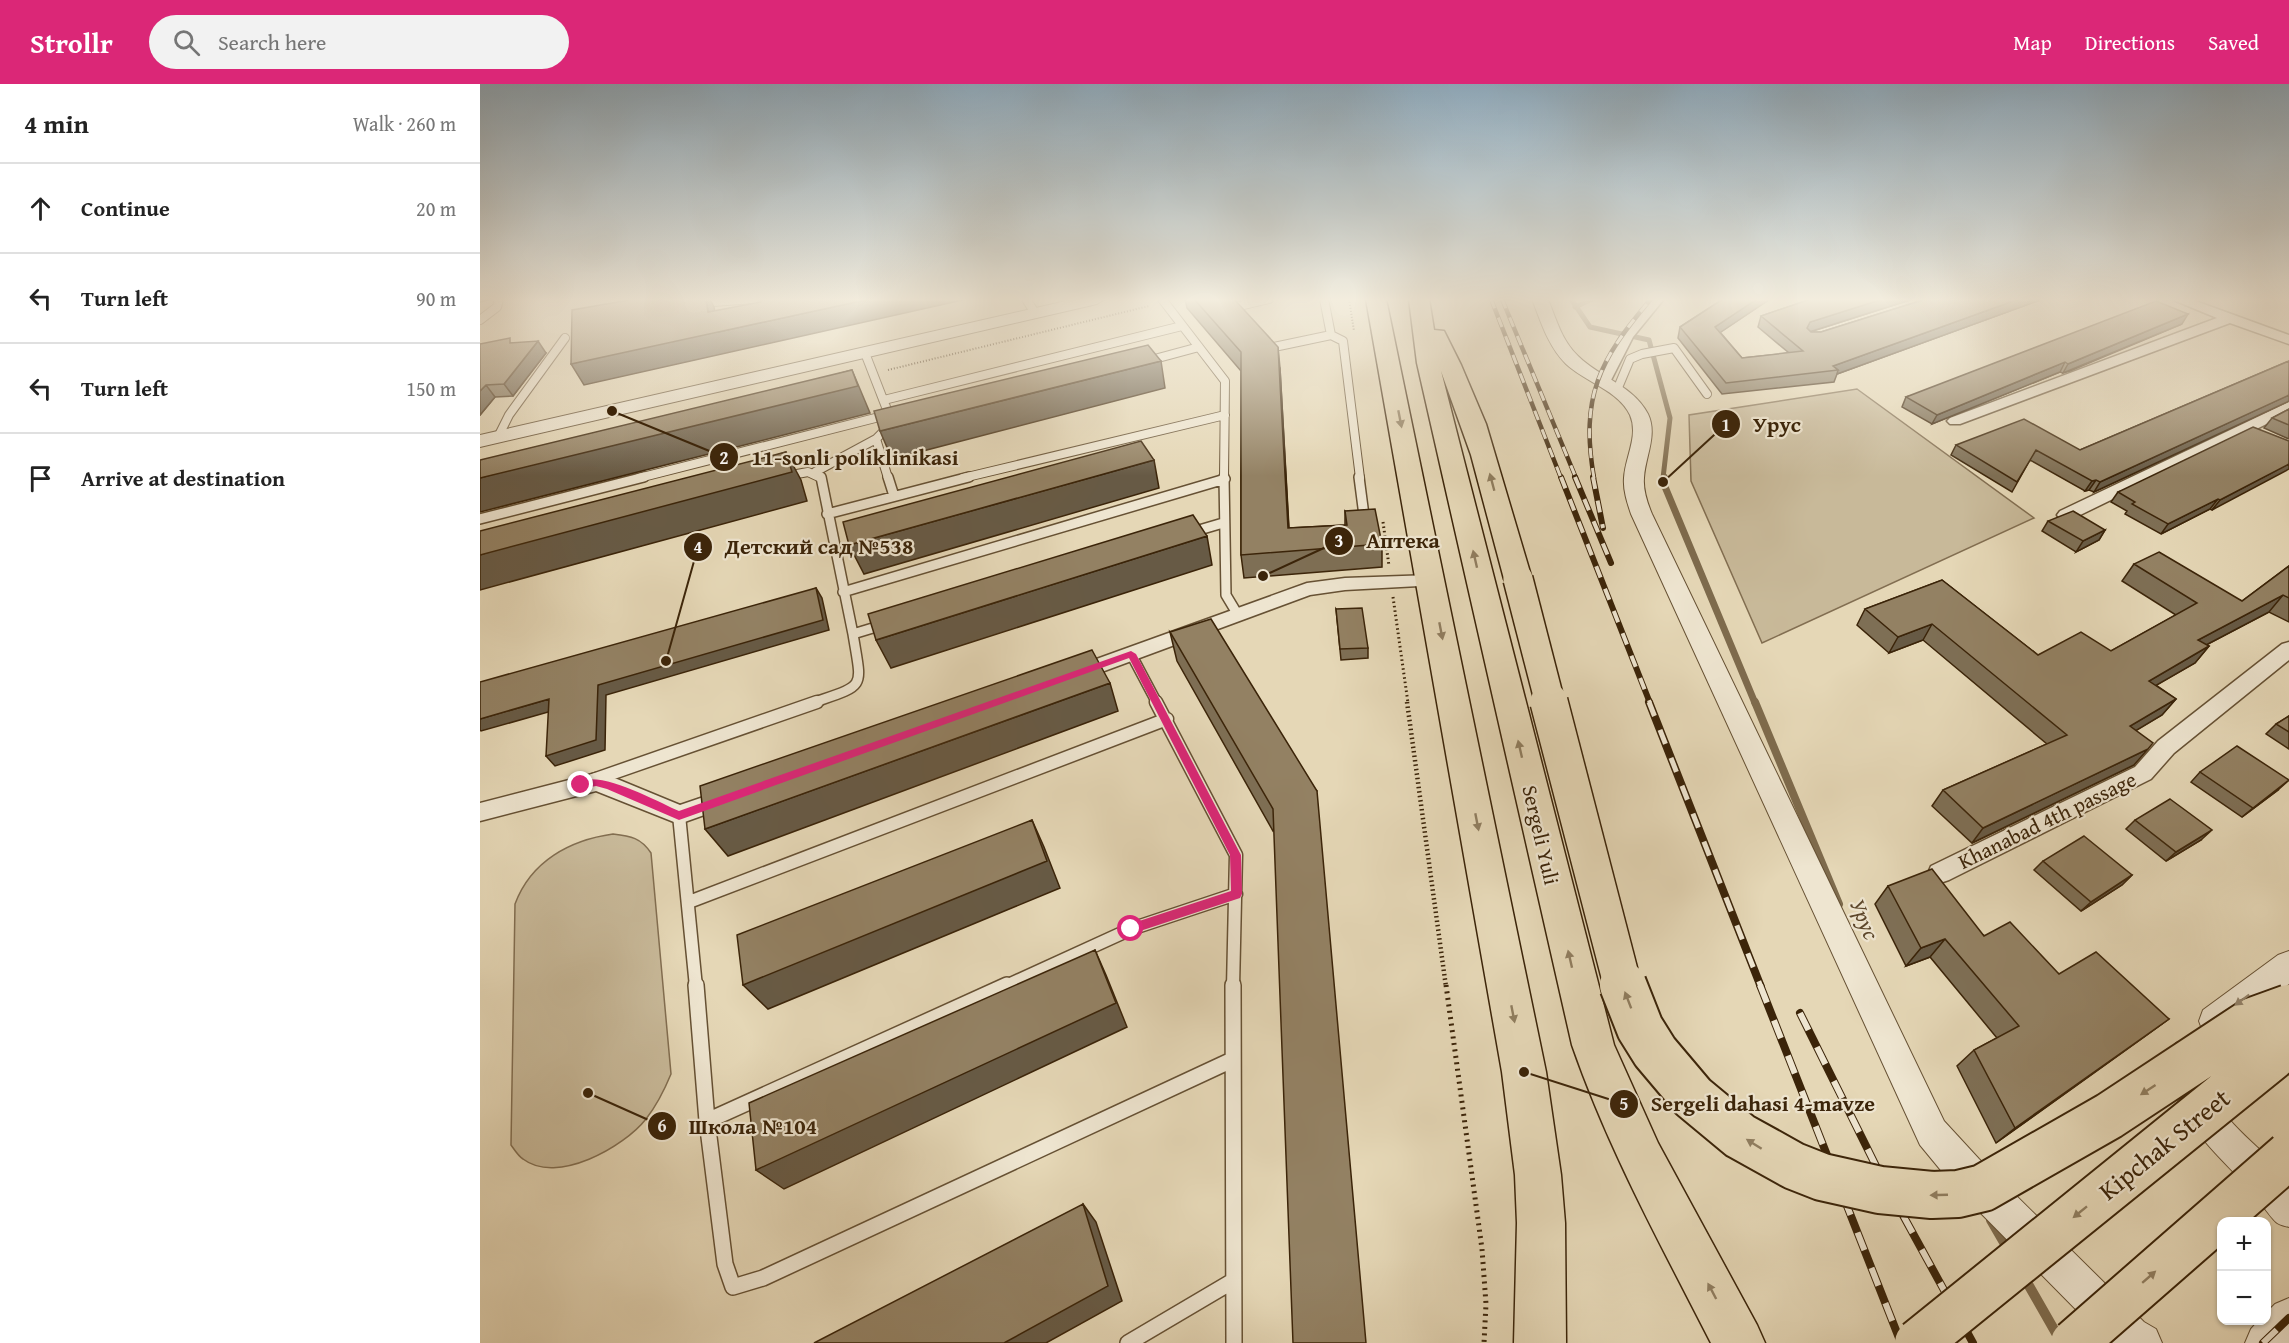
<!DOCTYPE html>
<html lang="en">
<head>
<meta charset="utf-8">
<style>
	:root { --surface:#fff; --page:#f2f2f2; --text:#222; --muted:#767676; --line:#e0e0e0; --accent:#db2777 }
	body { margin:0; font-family:"Gentium Book Plus",serif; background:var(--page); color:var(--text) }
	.controls { position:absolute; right:18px; bottom:18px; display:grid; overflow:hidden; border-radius:12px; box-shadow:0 2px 4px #0004 }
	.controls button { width:54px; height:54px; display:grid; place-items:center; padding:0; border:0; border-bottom:2px solid var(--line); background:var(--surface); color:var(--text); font:30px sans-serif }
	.stop { position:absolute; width:18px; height:18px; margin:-14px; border:4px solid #db2777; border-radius:50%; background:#fff }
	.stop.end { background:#db2777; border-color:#fff; box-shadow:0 2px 6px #0008 }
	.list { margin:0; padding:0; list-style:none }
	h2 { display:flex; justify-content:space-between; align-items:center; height:78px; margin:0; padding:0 24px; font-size:26px }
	h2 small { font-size:20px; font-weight:400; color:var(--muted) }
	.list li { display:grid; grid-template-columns:39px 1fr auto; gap:18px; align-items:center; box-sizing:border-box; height:90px; padding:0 24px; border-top:2px solid var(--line) }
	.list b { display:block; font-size:22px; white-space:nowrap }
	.list em { font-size:20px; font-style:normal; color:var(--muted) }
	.icon { flex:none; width:33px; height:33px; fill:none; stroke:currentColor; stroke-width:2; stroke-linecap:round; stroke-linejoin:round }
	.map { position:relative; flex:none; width:1809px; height:1259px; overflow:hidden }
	header { display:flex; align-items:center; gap:36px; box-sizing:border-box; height:84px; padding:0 30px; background:var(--accent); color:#fff }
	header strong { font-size:28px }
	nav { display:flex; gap:33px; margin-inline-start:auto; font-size:21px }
	.search { width:420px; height:54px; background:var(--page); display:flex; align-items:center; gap:15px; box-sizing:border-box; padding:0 21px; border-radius:33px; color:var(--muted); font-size:22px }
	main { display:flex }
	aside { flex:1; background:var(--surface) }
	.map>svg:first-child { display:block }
</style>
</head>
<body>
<header>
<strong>Strollr</strong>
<div class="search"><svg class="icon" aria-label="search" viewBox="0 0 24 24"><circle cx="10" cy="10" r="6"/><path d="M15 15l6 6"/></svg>Search here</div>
<nav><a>Map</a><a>Directions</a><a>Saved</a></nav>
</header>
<main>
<aside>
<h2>4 min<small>Walk · 260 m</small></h2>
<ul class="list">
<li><svg class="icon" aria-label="ahead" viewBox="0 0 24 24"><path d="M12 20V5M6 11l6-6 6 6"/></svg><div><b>Continue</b></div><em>20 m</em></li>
<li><svg class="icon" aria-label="left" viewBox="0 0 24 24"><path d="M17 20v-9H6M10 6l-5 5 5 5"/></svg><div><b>Turn left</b></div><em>90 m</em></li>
<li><svg class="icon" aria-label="left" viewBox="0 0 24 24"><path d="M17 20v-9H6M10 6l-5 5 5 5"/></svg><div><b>Turn left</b></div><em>150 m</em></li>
<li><svg class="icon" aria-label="arrive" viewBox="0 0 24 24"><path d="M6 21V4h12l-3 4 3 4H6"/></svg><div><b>Arrive at destination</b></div></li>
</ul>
</aside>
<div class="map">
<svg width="1809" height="1259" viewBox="0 0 1809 1259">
	<rect width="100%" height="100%" fill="#e5d7b6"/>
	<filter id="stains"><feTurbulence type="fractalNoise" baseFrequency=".00333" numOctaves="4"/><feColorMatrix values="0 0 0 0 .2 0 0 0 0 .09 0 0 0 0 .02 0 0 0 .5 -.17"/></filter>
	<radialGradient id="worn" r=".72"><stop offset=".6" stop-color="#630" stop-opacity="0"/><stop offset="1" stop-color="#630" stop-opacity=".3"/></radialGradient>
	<path fill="#c8b999" stroke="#826e51" stroke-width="1.5" d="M1377,305L1554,434L1282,559L1211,397L1209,331Z
		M133,750C151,752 161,754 171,769L191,990C184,1007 177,1021 166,1035C144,1063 77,1101 43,1075C38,1072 34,1065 31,1061L35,820C51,777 90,756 133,750Z"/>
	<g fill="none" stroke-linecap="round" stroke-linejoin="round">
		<path stroke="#7e6b4d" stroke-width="5" d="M1091,215L1110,243L1169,256L1190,334L1183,394
			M1095,223L1112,215"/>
		<path stroke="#7e6b4d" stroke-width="7" d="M1184,393L1183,398L1275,619"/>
		<path stroke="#7e6b4d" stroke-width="8" d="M1275,618L1359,820"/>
		<path stroke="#7e6b4d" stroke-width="10" d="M1511,1136L1529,1167
			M1544,1193L1580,1256"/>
		<defs>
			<path id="service-far3" d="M546,215L555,229
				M682,215L745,297L744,394
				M219,219L274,215
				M755,223L789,215
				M0,236L17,223L19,215
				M851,251L863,257L880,394
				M794,263L851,251L844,215
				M385,269L406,323
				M667,277L719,263
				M1137,306L1150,275L1162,270L1194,264L1227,310
				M404,316L702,242
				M18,353L29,331L85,254
				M335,388L396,355
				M306,392L328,388L341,394
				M159,394L407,331
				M408,394L396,355L410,341
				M483,394L745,331"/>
			<path id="service-far2" d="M341,393L373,550L406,540
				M408,393L414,412
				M744,393L746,511L758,531
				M879,393L885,439
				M347,430L489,393
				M0,435L164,393
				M709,449L743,439
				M363,508L745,395
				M651,570L677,619
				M332,619C387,600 382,606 373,550"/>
			<path id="service-far1" d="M676,618L756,771L753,903
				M113,696L337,618
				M199,731L216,903
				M209,818L687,635
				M524,903L651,845L756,810"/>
			<path id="service" d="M216,901L227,1037L245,1180L253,1203L283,1194L752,976
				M753,901L754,1259
				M227,1037L527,901
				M648,1259L753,1197"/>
			<path id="minor" d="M1170,215H1184L1153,253L1129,300H1119L1117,297L1140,253Z
				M1691,215H1710L1809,251V260L1750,239L1480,340H1470L1467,337L1470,334L1737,234Z
				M1809,318V329L1592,435H1580L1577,431L1580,427Z
				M951,491L958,493L960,497L958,501L865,506L830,511L600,596L593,598L586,596L583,591L586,586L827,499L865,494Z
				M1809,558V576L1694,669L1671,695L1469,796L1460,799L1451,796L1448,789L1451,782L1655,683L1678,657L1802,560Z
				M116,689L137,695L200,721L250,704L258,707L261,713L258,719L199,740L116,707L0,737V719Z"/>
			<path id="tertiary" d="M595,215H625L617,220L0,363V351Z
				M1052,215H1068C1076,235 1082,257 1098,272C1120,294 1153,301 1168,330C1178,351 1165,373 1164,394C1163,406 1167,418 1172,430L1464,1037L1499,1075L1664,1238L1676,1245L1682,1259H1629L1473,1101L1440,1061L1151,430C1147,418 1143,406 1144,394C1145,373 1159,352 1150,331C1138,306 1105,298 1086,280C1068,262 1061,238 1052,215Z
				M1809,867V900L1747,948L1735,953L1723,948L1719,937L1723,926L1798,871Z
				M1708,955L1720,959C1726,974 1723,990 1729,1004C1744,1040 1784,1066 1809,1094V1143C1805,1142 1799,1141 1796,1138C1789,1132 1776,1111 1768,1103C1734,1067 1673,1015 1696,959Z
				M1809,1214V1259H1765L1771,1245L1779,1236H1786V1229L1795,1220Z"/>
			<path id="primary" d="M886,215H906L1066,988L1081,1091L1085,1139L1086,1259H1034L1037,1139L1035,1091L1022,988Z
				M929,215H949L954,246L964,247L981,281L1006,340L1052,495L1048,502L1038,504L1028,502L1024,495L991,371L961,287L1134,961L1178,1059L1277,1241L1285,1259H1231C1181,1161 1128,1065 1092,961L937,279Z"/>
		</defs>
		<use href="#service-far3" stroke="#665134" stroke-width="10"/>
		<use href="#service-far2" stroke="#665134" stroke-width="12"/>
		<use href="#service-far1" stroke="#665134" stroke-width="15"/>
		<use href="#service" stroke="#665134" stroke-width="18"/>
		<use href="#minor" stroke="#665134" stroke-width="3"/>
		<use href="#tertiary" stroke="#665134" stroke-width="2"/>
		<use href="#primary" stroke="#3b2409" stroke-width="3"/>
		<path stroke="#3b2409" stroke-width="2" stroke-dasharray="1 2" stroke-linecap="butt" d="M869,215L874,247
			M408,286L669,222"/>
		<path stroke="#3b2409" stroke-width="3" stroke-dasharray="1.5 3" stroke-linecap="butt" d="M903,438L909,482
			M913,513L928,619"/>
		<path stroke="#3b2409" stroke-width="4.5" stroke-dasharray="1.5 3" stroke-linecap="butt" d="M927,618L966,903"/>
		<path stroke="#3b2409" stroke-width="5" stroke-dasharray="2 4.5" stroke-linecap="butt" d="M966,901L1002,1165L1006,1220L1004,1259"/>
		<use href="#service-far3" stroke="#eee5d0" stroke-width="8"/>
		<use href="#service-far2" stroke="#eee5d0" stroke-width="9"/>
		<use href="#service-far1" stroke="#eee5d0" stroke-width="12"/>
		<use href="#service" stroke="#eee5d0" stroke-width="15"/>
		<use href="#minor" fill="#eee5d0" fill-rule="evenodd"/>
		<use href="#tertiary" fill="#eee5d0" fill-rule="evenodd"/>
		<use href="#primary" fill="#e5d7b6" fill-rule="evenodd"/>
		<defs>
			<path id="rail-far3" d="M1011,215L1081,394
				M1022,215L1096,394
				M1114,394C1100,313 1119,276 1171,215"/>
			<path id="rail-far2" d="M1081,393L1170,619
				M1095,393L1131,479
				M1113,393L1123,444"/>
			<path id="rail-far1" d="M1169,618L1281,903"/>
			<path id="rail" d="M1280,901L1421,1259
				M1320,929L1396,1082L1493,1259
				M1783,1259L1809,1234"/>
		</defs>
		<use href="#rail-far3" stroke="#3b2409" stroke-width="4.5"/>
		<use href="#rail-far2" stroke="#3b2409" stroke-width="6"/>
		<use href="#rail-far1" stroke="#3b2409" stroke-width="8"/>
		<use href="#rail" stroke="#3b2409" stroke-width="8"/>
		<use href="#rail-far3" stroke="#eee5d0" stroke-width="3" stroke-dasharray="10" stroke-linecap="butt"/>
		<use href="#rail-far2" stroke="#eee5d0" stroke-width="4" stroke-dasharray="12" stroke-linecap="butt"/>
		<use href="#rail-far1" stroke="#eee5d0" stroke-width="5" stroke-dasharray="15" stroke-linecap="butt"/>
		<use href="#rail" stroke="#eee5d0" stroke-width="6" stroke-dasharray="19" stroke-linecap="butt"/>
		<defs>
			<path id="primary-bridge-far2" d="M1038,495L1070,619"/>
			<path id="primary-bridge-far1" d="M1069,618L1143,903"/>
			<path id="primary-bridge" d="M1143,901L1160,944L1175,968L1213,1013L1260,1052L1314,1082L1342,1093L1400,1106L1452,1111L1478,1110L1503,1104L1629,1032L1773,937L1809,924
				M1438,1259L1809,959
				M1594,1259L1809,1071"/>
		</defs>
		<use href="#primary-bridge-far2" stroke="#3b2409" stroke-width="32" stroke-linecap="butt"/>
		<use href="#primary-bridge-far1" stroke="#3b2409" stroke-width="40" stroke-linecap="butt"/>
		<use href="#primary-bridge" stroke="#3b2409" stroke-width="50" stroke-linecap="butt"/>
		<use href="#primary-bridge-far2" stroke="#e5d7b6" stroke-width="29"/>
		<use href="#primary-bridge-far1" stroke="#e5d7b6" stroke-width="37"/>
		<use href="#primary-bridge" stroke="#e5d7b6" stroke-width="46"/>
	</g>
	<path fill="#7e6f55" stroke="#3b2409" stroke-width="1.5" d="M705,215H754L800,284L809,444L865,441V427L902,460V483L764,494L761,471V287L707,224Z
		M1243,215H1290L1240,248L1262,274L1309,269L1278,243L1281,232L1331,215H1433L1330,248H1341L1446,215H1563L1357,290L1354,298L1242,310L1198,254L1200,243Z
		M1702,240L1590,287L1583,289L1580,288L1452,340L1422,323L1426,313Z
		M34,259L66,269L33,312L15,313L0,331V260Z
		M1809,277V317L1614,408L1609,406L1605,407L1550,376L1532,408L1471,371L1476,361L1600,366Z
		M1809,325V355L1784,344L1792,334Z
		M1809,357L1732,426L1730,425L1681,450L1645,430L1647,427L1631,418L1638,408Z
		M1568,437L1625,446L1619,456L1596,468L1562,447Z
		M1654,480L1762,517L1809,482V538L1789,528L1726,561L1729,562L1715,579L1676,601L1696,615L1682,631L1656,646L1654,681L1492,759L1452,722L1463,706L1567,660L1443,556L1409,569L1377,541L1385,525L1462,496L1558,571L1631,567L1696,531L1642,497Z
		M856,525L888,564V574L861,576Z
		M690,548L837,707L793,747L697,577Z
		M1809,632V665L1786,650L1796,640Z
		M1720,688L1798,706L1762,733L1711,698Z
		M1655,736L1721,756L1686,777L1646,745Z
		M1563,777L1652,791L1642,801L1601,827L1554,786Z
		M1408,802L1579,890L1689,935L1516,1059L1477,982L1494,966L1517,954L1450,873L1426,882L1395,820Z"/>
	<path fill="#675a45" stroke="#3b2409" stroke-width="1.5" d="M0,215H13L0,218Z
		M226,215H230L234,223L238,248L390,215H487L104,301L91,280L228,228Z
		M1277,215H1290L1232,254L1235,243Z
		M1403,215H1433L1326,249L1327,244L1330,238Z
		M1539,215H1563L1357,290L1358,286L1353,282Z
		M1708,230L1702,240L1583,289L1588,280Z
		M58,257L66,269L33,312L24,300Z
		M798,263L800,284L810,467L808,444Z
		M681,277L685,304L412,375L400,347Z
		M1585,278L1580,288L1452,340L1457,331Z
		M372,286L390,329L0,428V394Z
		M6,301L15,313L0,331V307Z
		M1809,311V317L1614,408L1620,398Z
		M306,368L321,396L327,417L0,506V471Z
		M674,376L679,404L384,490L369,461Z
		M1809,380V385L1732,426L1740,416Z
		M1616,396L1609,406L1605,407L1612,397Z
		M1738,415L1730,425L1681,450L1688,440Z
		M1625,446L1619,456L1596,468L1603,457Z
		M727,452L732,481L411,584L396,556Z
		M336,504L342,514L349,546L126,611L125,666L75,682L66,672L118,601Z
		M1803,511L1789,528L1705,572L1718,556Z
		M1452,540L1443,556L1409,569L1418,553Z
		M1729,562L1715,579L1656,613L1669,597Z
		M630,599L638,627L248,772L225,745Z
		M69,615L79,625L1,647L0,646V635Z
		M1696,615L1682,631L1637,658L1650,642Z
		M1668,665L1654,681L1492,759L1503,744Z
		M1809,696L1798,706L1762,733L1773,724Z
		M552,736L564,763L580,804L288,925L263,901Z
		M1732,746L1721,756L1686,777L1696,768Z
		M1652,791L1642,801L1601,827L1611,818Z
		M1465,855L1450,873L1426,882L1441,864Z
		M615,866L626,891L647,943L304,1105L276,1086Z
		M1689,935L1667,951L1516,1059L1535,1044Z
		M603,1120L616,1138L642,1217L566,1259H524Z"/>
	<path fill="#938163" stroke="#3b2409" stroke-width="1.5" d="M155,215H226L228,228L281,218V215H390L91,280L92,226Z
		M714,215H754L798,263L808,444L867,441L865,427L895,425L902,460L761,471V268Z
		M1243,215H1277L1235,243L1262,274L1323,267L1281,232L1331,215H1403L1330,238L1327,244L1331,248H1341L1446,215H1539L1353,282L1358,286L1246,299L1200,243Z
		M1676,217L1708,230L1595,277L1588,280L1585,278L1457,331L1426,313Z
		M30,254V259L58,257L24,300L6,301L0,307V260Z
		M668,261L681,277L400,347L394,327Z
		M1809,277V311L1620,398L1616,396L1612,397L1556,366L1537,398L1476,361L1544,335L1600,366Z
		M372,286L378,302L0,394V376Z
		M1809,325V341L1792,334Z
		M1773,343L1809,357V380L1740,416L1738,415L1688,440L1652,420L1655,418L1638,408Z
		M661,357L674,376L369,461L363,438Z
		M306,368L312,388L0,471V447Z
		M1593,427L1625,446L1603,457L1568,437Z
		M713,431L727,452L396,556L388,530Z
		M1679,468L1762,517L1809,482V514L1803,511L1718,556L1729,562L1669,597L1696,615L1650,642L1673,659L1668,665L1503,744L1463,706L1587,651L1452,540L1418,553L1385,525L1462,496L1558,571L1601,548L1631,567L1717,519L1654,480Z
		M336,504L343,536L118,601L116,656L66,672L69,615L0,635V598Z
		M882,524L888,564L860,565L856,525Z
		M731,535L837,707L886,1259H813L793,725L690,548Z
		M612,566L630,599L225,745L220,702Z
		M1809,632V648L1796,640Z
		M1757,662L1809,696L1773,724L1720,688Z
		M1690,715L1732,746L1696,768L1655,736Z
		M552,736L567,777L263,901L257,851Z
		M1604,752L1652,791L1611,818L1563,777Z
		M1452,785L1504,852L1530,838L1579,890L1616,868L1689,935L1535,1044L1494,966L1539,942L1465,855L1441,864L1408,802Z
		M615,866L636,919L276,1086L269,1019Z
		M603,1120L628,1202L524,1259H334Z"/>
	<defs><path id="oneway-solid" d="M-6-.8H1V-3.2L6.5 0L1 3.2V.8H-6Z" transform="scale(1.5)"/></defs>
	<g fill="#907e60">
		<use href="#oneway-solid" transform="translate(920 335) rotate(79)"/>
		<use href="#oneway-solid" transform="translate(1012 398) rotate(-105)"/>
		<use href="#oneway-solid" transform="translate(995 475) rotate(-103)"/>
		<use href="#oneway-solid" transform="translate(961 547) rotate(79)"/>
		<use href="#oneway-solid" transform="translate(1040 665) rotate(-103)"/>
		<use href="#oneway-solid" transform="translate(997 738) rotate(79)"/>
		<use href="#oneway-solid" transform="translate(1090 875) rotate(-103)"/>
		<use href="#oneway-solid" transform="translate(1148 916) rotate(-111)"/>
		<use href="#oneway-solid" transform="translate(1033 930) rotate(79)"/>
		<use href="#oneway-solid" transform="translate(1668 1006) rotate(147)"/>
		<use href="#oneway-solid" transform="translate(1274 1060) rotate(-148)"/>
		<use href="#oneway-solid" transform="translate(1459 1111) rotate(178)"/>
		<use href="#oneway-solid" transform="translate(1600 1128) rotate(141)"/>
		<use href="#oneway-solid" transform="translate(1669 1193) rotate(-41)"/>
		<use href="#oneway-solid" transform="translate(1232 1207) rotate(-118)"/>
	</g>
	<use fill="#94846c" href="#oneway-solid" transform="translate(1762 916) rotate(143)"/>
	<linearGradient id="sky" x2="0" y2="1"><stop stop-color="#8faabc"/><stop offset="0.55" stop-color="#f3edde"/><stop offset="1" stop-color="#f3edde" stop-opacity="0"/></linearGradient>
	<rect width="1809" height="392" fill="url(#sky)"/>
	<path fill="#db2777" d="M651,567L656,570L761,771L762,810L760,814L651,850L647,849V841L751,807L750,771L649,574L199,736L127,705L116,702L101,705L95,701C113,681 178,718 199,727Z"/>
	<g text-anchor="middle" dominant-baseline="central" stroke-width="4.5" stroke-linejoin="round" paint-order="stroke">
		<g font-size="21" fill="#3b2409" stroke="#eee5d0">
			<text transform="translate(1567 736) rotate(-26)">Khanabad 4th passage</text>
			<text transform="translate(1061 751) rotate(77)">Sergeli Yuli</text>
		</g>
		<g font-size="22" font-style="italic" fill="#5d472b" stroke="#eee5d0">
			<text transform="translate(1385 835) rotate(67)">Урус</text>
		</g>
		<g font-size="26" fill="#3b2409" stroke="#eee5d0">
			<text transform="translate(1684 1060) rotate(-39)">Kipchak Street</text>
		</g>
	</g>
	<path fill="none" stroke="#3b2409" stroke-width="2" d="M1183 398L1246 340M132 327L244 373M783 492L859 457M186 577L218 463M1044 988L1144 1020M108 1009L182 1042"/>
	<g fill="#3b2409" stroke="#eee5d0" stroke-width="2">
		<circle cx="1183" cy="398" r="6"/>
		<circle cx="132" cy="327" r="6"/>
		<circle cx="783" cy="492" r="6"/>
		<circle cx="186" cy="577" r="6"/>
		<circle cx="1044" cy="988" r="6"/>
		<circle cx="108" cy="1009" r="6"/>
		<circle cx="1246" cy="340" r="15"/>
		<circle cx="244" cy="373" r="15"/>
		<circle cx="859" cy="457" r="15"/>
		<circle cx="218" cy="463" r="15"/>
		<circle cx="1144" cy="1020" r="15"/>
		<circle cx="182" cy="1042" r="15"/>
	</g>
	<g font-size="18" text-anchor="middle" font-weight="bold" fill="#fff">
		<text x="1246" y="347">1</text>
		<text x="244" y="380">2</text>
		<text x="859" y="463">3</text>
		<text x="218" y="469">4</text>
		<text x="1144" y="1026">5</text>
		<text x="182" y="1048">6</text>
	</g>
	<g font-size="22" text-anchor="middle" font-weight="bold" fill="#3b2409" stroke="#eee5d0" stroke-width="4.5" stroke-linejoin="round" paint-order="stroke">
		<text x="1297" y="348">Урус</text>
		<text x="375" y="381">11-sonli poliklinikasi</text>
		<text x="923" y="464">Аптека</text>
		<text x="339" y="470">Детский сад №538</text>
		<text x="1283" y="1027">Sergeli dahasi 4-mavze</text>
		<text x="273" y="1050">Школа №104</text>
	</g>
	<rect width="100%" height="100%" filter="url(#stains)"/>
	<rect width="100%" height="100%" fill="url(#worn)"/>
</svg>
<div class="controls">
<button>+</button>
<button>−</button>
</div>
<div class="stop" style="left:651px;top:845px"></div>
<div class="stop end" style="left:101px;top:701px"></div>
</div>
</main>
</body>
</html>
